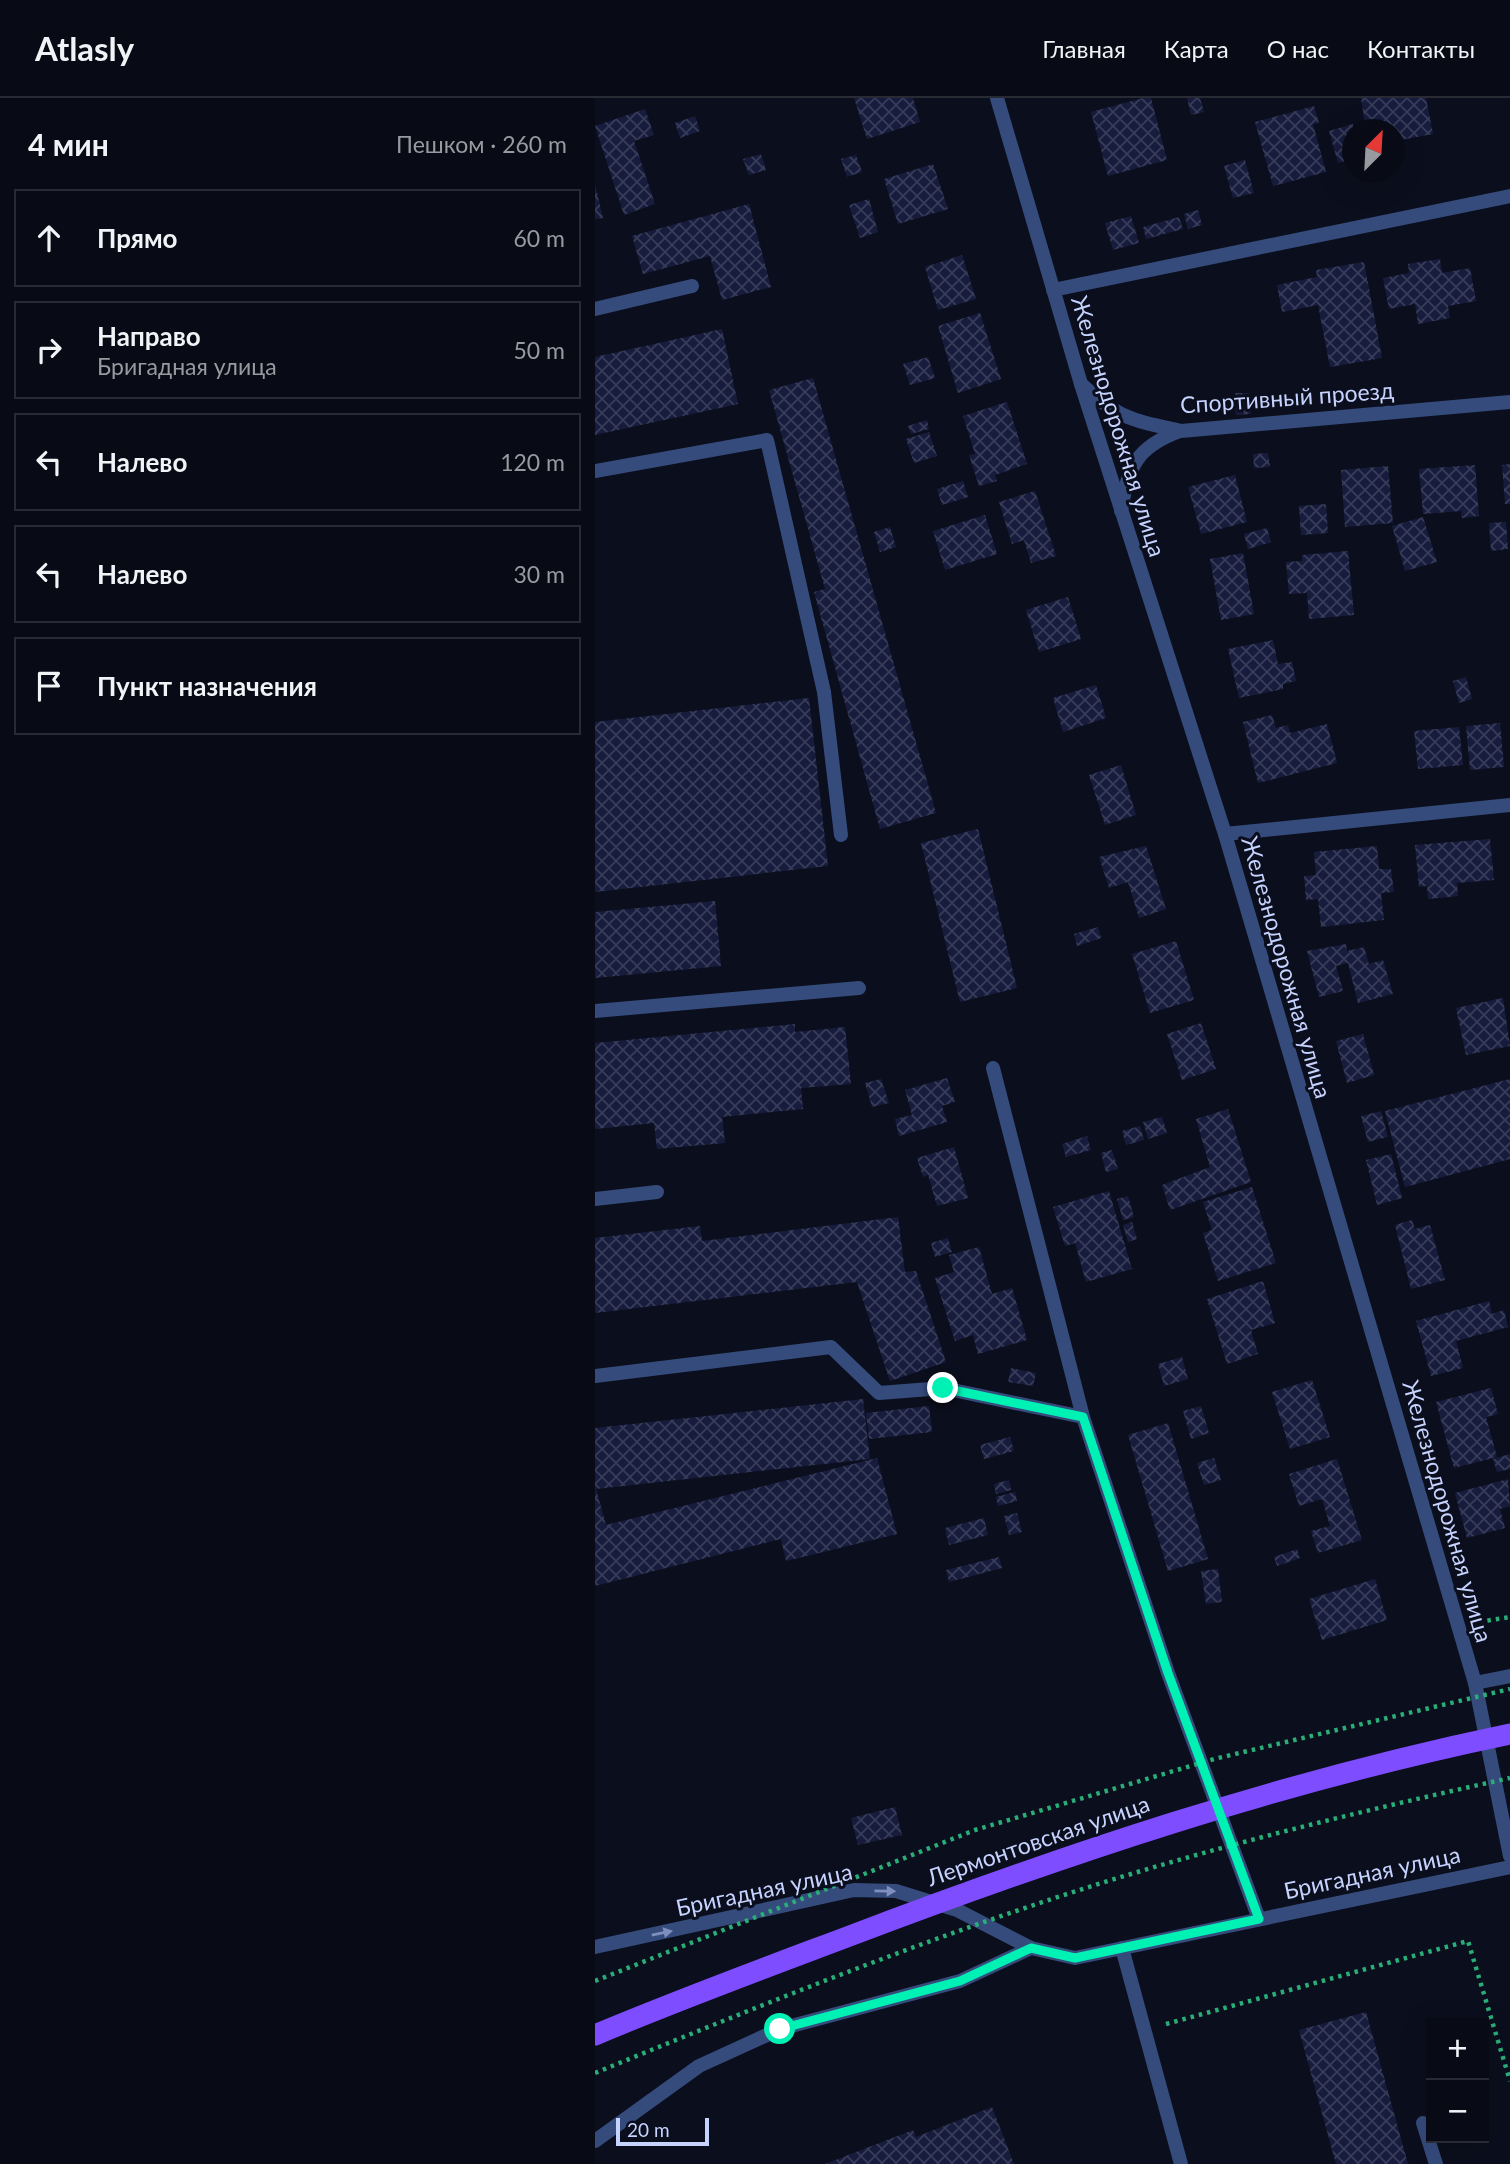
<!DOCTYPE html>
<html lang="ru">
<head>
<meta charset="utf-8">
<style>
	:root { --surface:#080a15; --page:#161822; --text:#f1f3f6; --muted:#989aa0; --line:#292b34 }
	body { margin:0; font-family:Lato,sans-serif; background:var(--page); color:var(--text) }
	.controls { position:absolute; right:21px; bottom:21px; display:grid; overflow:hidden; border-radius:0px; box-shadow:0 7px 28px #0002 }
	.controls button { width:63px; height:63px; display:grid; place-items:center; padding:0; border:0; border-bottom:2px solid var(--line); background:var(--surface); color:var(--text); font:35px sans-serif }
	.compass { position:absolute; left:747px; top:21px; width:63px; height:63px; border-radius:50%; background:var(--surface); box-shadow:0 7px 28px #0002; rotate:24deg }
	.scale { position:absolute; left:21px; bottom:18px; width:93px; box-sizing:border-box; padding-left:7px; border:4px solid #c6d3ff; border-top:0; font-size:19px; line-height:24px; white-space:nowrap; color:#c6d3ff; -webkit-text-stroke:5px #0b0e1c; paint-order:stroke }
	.stop { position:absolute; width:21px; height:21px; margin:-16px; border:5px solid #00f1b4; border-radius:50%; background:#fff }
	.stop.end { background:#00f1b4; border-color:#fff; box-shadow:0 2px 7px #0008 }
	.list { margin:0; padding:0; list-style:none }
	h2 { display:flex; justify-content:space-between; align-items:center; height:91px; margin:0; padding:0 28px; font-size:30px }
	h2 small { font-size:23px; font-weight:400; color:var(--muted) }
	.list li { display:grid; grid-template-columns:46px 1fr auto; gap:21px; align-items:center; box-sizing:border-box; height:98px; margin:0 14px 14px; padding:0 14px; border:2px solid var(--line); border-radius:0px }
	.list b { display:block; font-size:26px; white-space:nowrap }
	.list p { margin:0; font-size:23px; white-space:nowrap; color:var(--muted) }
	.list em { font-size:23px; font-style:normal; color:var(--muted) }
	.icon { flex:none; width:38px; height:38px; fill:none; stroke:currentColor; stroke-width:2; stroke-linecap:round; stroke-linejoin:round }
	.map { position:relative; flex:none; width:915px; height:2066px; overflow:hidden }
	header { display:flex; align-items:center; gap:42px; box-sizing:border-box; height:98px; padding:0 35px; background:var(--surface); border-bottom:2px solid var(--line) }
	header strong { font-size:33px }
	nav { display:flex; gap:38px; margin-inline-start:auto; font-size:24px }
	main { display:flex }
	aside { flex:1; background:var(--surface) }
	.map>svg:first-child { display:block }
</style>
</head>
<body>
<header>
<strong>Atlasly</strong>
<nav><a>Главная</a><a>Карта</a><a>О нас</a><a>Контакты</a></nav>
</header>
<main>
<aside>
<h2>4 мин<small>Пешком · 260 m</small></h2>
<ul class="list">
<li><svg class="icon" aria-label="ahead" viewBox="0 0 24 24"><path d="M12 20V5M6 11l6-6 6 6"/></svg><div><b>Прямо</b></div><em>60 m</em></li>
<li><svg class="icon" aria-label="right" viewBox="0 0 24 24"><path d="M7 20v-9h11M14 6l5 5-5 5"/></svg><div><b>Направо</b><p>Бригадная улица</p></div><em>50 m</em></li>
<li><svg class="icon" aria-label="left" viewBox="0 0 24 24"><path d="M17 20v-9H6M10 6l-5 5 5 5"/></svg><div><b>Налево</b></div><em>120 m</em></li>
<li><svg class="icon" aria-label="left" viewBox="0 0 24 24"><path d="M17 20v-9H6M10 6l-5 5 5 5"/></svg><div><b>Налево</b></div><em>30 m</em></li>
<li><svg class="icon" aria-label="arrive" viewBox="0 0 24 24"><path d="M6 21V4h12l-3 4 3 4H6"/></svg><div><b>Пункт назначения</b></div></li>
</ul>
</aside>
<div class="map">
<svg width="915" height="2066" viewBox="0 0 915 2066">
	<defs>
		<pattern id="building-cross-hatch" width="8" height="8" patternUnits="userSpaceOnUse" patternTransform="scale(1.75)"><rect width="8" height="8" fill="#171c3d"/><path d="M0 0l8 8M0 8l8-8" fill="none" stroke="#373c5a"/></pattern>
	</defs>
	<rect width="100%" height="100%" fill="#0b0e1c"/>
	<path fill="url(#building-cross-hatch)" d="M259,0H318L325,24L272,41Z
		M548,0H556L572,62L513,78L496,14Z
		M592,0H605L609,14L596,17Z
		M766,0H831L838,36L800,43V32H771Z
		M719,8L724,25L718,26L731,74L678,88L660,24Z
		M50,11L59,37L39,43L60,106L29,117L0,28Z
		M100,18L105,33L85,40L80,25Z
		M758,26V61L743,65L734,33Z
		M166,56L171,72L154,77L148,61Z
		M261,57L267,74L252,79L246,61Z
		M650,62L659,95L638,100L629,68Z
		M338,66L353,111L303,126L289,81Z
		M0,86L8,120L0,121Z
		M274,101L283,134L265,140L254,107Z
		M154,106L176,189L127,202L115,158L48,176L37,138Z
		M603,112L607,127L593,131L589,116Z
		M536,118L544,145L518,152L510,125Z
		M584,119L588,131L551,141L548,129Z
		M367,157L381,201L343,212L330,169Z
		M845,161L847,175L875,170L881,203L853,208L855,220L823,226L820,206L794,211L788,180L814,175L813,166Z
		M769,164L787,260L735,269L723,207L687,214L682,187L722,179L721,172Z
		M385,215L406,281L363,295L343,228Z
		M127,231L143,306L0,337V259Z
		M333,259L340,280L315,287L308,266Z
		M218,280L341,715L285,731L219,494L230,491L174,292Z
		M640,295H654L656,316L641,317Z
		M412,304L432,366L400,377L402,383L384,388L374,357L380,356L368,318Z
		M332,322L334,331L316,336L313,328Z
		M334,334L342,358L319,365L311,341Z
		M673,355L675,369L659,370L658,356Z
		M915,366V406H910L907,367Z
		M880,367L884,418L867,420L866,413L828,416L824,371Z
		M793,368L798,425L750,429L746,372Z
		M640,377L652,424L606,436L593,389Z
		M368,383L373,399L347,407L342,391Z
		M440,393L461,458L436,465L429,442L417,446L404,404Z
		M731,406L733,435L706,437L704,408Z
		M390,417L402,456L350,472L338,433Z
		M828,419L842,464L810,473L797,428Z
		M911,424L913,451L896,453L894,425Z
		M295,429L301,449L285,454L279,434Z
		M672,430L676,444L653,451L649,436Z
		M753,453L759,517L714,521L712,495L694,496L691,464L707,463V457Z
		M648,455L659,516L626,522L615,461Z
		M473,499L486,541L444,554L431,512Z
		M678,542L683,566L697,564L701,583L688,586V591L644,600L633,551Z
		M871,579L877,601L864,605L858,583Z
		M501,587L511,620L468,634L458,600Z
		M214,600L233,768L0,794V624Z
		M677,617L681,630L693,627L695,635L732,626L742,665L663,685L648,624Z
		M905,625L909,669L875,672L871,628Z
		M864,629L868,667L823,671L819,633Z
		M526,667L541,717L510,727L494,677Z
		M383,731L422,890L365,904L326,745Z
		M895,741L899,782L862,785L863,798L833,801L832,788L824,789L820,747Z
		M551,748L571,811L544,820L533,784L514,790L504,759Z
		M782,748L784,771H796L799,794L786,795L789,822L726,829L723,801L711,802L709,778L721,777L719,754Z
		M120,803L126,868L0,880V814Z
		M503,829L506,840L482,848L479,836Z
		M581,843L599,902L555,915L537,856Z
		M751,846L752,853L769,849L774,866L788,862L798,896L763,905L753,865L741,868L748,893L724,899L712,853Z
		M908,900L915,948L871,957L861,910Z
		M606,925L621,971L587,982L572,936Z
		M200,926V934L250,929L256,986L206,990L208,1011L127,1019L130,1045L62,1051L59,1025L0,1031V945Z
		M768,936L779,977L752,985L741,943Z
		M352,980L360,1004L347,1008L352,1024L304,1038L300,1021L317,1017L310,992Z
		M286,981L294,1005L277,1009L270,985Z
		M915,981V1061L810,1089L790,1013Z
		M633,1011L656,1084L575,1112L567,1087L615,1069L601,1021Z
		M786,1013L793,1039L773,1044L766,1018Z
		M567,1019L572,1035L553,1041L548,1024Z
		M545,1028L549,1042L531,1047L527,1033Z
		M492,1038L496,1052L471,1059L467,1046Z
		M359,1049L373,1100L342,1108L333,1077L328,1079L322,1060Z
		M517,1052L523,1071L511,1074L506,1055Z
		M796,1056L807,1100L782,1107L771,1062Z
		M657,1089L681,1165L623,1183L608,1135L617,1132L608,1104Z
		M514,1093L537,1171L491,1184L480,1145L470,1148L458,1109Z
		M533,1098L539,1119L528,1122L522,1101Z
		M303,1119L310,1174L321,1173L351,1264L295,1283L262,1184L0,1215V1140L105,1128L107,1143Z
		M817,1122L820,1131L835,1127L850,1182L816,1191L800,1127Z
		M537,1124L542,1141L533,1144L528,1127Z
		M353,1140L357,1154L340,1159L336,1145Z
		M384,1149L397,1196L417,1190L432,1242L383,1256L378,1237L360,1243L340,1180L359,1174L354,1157Z
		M668,1183L680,1225L656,1232L663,1256L632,1266L612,1201Z
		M894,1203L897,1216L909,1212L913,1229L861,1243L868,1270L836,1278L821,1223Z
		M587,1259L593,1281L569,1288L563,1266Z
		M416,1270L441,1275L438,1288L413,1284Z
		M717,1282L735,1339L695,1351L677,1294Z
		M896,1290L903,1316L891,1319L902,1359L859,1370L841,1304Z
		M268,1301L275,1361L1,1391L11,1427L282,1360L302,1436L191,1463L186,1441L0,1488V1330Z
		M334,1308L337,1334L274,1341L271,1315Z
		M606,1308L614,1335L596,1341L588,1313Z
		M573,1325L613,1461L573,1473L533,1337Z
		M415,1339L419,1353L389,1361L385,1347Z
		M915,1356V1371L902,1374L898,1361Z
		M619,1360L626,1382L609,1387L602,1365Z
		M742,1361L767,1442L723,1455L716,1433L735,1428L727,1401L704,1408L694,1376Z
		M913,1381L915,1408L905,1411L910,1430L872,1440L860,1395Z
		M414,1382L416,1392L401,1396L399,1386Z
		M420,1394L422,1403L403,1408L401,1399Z
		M422,1415L427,1434L414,1437L409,1418Z
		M389,1420L393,1437L354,1447L350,1430Z
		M702,1451L705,1460L682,1468L679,1459Z
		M404,1459L407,1470L354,1484L351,1472Z
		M623,1471L627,1504L611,1506L606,1473Z
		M780,1481L792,1522L727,1542L714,1501Z
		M300,1709L307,1737L263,1747L256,1720Z
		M771,1914L813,2066H741L704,1932Z
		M397,2009L419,2066H230L318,2032L321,2039Z"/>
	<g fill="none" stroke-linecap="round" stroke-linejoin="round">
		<path stroke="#2aae78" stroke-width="4.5" stroke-dasharray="3.5 5" stroke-linecap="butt" d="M884,1524L915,1519
			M571,1926L873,1843L915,1983"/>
		<path stroke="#354b7c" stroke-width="14" d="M458,192L915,98
			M0,211L97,188
			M0,373L172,342L229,594L246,737
			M630,736L915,707
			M0,913L264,890
			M398,970L488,1319L573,1575L664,1821
			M0,1101L62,1094
			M0,1278L236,1249L284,1295L348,1290L488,1319
			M527,1850L586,2066
			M828,2025L841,2066
			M0,2043L104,1968L185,1931L365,1883L436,1850"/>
		<path stroke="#354b7c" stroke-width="14" d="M486,286C524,321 536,322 586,333L915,304
			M526,413C533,369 541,349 585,333
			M880,1585L915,1578
			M0,1849L259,1792L301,1793L362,1812L436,1850L480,1860L915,1769"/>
		<path stroke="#354b7c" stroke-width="14" d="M402,0L486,286L630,736L880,1585L915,1758"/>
		<path stroke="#2aae78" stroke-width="4.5" stroke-dasharray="3.5 5" stroke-linecap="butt" d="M0,1883L380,1732L619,1661L915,1591
			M0,1975C142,1917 284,1859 430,1810C588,1756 752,1716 915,1680"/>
		<path stroke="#7e4dff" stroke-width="21" d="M0,1937C83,1902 167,1871 252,1839C468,1757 688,1683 915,1636"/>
	</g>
	<defs><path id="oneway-solid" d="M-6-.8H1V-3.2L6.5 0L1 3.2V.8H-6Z" transform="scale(1.75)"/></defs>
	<g fill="#7e8fbe">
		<use href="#oneway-solid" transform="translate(290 1793) rotate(1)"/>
		<use href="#oneway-solid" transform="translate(67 1835) rotate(-12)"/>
	</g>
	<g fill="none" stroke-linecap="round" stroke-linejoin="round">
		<path stroke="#00f1b4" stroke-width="9" d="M185,1931L365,1883L436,1850L480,1860L664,1821L573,1575L488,1319L348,1290"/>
	</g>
	<g text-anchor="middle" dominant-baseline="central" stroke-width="6" stroke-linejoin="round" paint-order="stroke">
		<g font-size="23" fill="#c6d3ff" stroke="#0b0e1c">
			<text transform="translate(692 299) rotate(-4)">Спортивный проезд</text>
			<text transform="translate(524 328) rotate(73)">Железнодорожная улица</text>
			<text transform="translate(692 869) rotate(74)">Железнодорожная улица</text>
			<text transform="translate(853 1413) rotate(74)">Железнодорожная улица</text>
			<text transform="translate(443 1742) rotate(-19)">Лермонтовская улица</text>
			<text transform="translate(777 1774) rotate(-12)">Бригадная улица</text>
			<text transform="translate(169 1791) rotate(-12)">Бригадная улица</text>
		</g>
	</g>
</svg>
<div class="controls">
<button>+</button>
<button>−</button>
</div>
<svg class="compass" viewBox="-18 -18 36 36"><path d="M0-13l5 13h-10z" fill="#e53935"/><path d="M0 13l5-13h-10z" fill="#989aa0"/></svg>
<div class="scale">20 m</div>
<div class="stop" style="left:185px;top:1931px"></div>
<div class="stop end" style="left:348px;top:1290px"></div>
</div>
</main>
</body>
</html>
